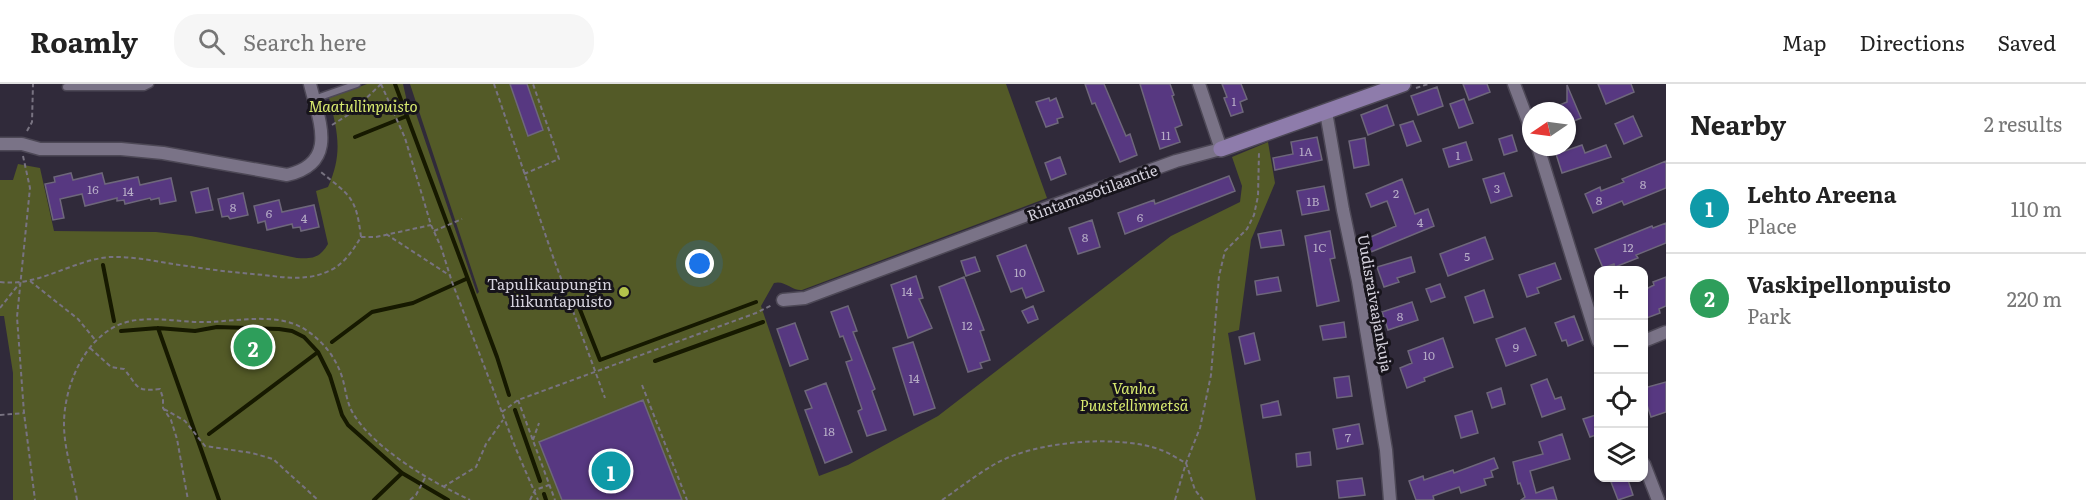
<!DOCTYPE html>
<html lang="en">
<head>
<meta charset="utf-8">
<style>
	:root { --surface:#fff; --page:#f6f6f6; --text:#222; --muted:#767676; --line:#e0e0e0; --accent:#d93025 }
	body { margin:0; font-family:Literata,serif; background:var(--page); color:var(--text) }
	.controls { position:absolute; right:18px; bottom:18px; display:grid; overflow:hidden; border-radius:12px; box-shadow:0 2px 4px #0004 }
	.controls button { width:54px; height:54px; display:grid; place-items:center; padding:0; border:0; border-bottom:2px solid var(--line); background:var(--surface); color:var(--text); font:30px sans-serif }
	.compass { position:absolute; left:1522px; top:18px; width:54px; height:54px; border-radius:50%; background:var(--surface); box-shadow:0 2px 4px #0004; rotate:257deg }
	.you { position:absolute; left:700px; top:180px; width:21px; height:21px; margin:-15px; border:4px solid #fff; border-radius:50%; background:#1a73e8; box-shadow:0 0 0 9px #1a73e833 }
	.badge { display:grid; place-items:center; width:39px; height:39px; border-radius:50%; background:var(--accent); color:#fff; font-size:20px; font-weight:700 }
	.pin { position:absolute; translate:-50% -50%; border:3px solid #fff; box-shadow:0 2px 6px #0006 }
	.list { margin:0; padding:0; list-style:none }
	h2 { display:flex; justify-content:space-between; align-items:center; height:78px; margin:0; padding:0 24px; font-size:26px }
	h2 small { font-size:20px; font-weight:400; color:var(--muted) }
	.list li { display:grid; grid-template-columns:39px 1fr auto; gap:18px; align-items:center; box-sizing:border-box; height:90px; padding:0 24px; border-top:2px solid var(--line) }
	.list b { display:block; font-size:22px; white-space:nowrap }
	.list p { margin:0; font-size:20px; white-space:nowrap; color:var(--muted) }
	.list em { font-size:20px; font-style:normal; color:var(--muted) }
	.icon { flex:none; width:33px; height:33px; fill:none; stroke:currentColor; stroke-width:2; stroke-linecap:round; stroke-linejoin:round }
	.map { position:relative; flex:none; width:1666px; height:416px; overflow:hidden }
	header { display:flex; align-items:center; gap:36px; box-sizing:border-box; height:84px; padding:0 30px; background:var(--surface); border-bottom:2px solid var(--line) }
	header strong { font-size:28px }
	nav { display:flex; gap:33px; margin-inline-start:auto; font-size:21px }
	.search { width:420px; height:54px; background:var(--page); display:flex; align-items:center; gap:15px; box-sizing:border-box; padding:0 21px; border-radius:24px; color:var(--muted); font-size:22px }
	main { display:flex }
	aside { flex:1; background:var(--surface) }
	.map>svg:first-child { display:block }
</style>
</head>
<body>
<header>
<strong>Roamly</strong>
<div class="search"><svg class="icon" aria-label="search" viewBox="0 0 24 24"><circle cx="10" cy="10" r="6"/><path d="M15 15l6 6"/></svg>Search here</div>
<nav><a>Map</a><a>Directions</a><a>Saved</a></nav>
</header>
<main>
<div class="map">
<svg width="1666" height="416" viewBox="0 0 1666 416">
	<rect width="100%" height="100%" fill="#302a3a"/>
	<path fill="#535a27" d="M367,0H403L408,22L413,21L477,210L479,208L410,0H1006L1047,114L802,206C792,207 785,196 774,199L761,222L819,392L848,381L938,332L1171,152L1240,118L1242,102L1232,73L1268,58L1275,99L1251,156L1239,246L1228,249L1256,416H13V289L4,232H0V96H13L18,80L40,84L54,147L156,148L191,152L297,174C312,175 320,174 328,160L316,107L328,103C343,70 338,48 329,14Z"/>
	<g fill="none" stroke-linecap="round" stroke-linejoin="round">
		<path stroke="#161900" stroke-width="4" d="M395,0L497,273L509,311
			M355,53L407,32
			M103,181L114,237
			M577,218L600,276L756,218
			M158,244L219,416
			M121,247L158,244L195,247L217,243L279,245L292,247L304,253L318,268L330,292L342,331L348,341L402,389L448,416
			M332,258L372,228L413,219L466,195
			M655,277L763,238
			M515,326L540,397
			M209,350L318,268
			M544,410L546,416
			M374,416L402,389"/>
	</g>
	<path fill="#573881" stroke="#6e677b" stroke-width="1.5" d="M510,0H527L543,46L528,52Z
		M1085,0H1104L1126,52L1130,50L1137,71L1120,78L1095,19L1092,20Z
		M1140,0H1170L1174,11L1172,12L1182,41L1175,44L1180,58L1160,65Z
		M1222,0H1241L1247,15L1240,18L1243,28L1231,32L1224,14L1227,13Z
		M1463,0H1487L1490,8L1469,16Z
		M1598,0H1631L1634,8L1606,20Z
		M1567,1L1581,34L1567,40V27H1545L1567,18Z
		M1437,3L1443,22L1418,31L1411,12Z
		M1049,14L1050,17L1056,14L1063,33L1057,35L1058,39L1046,43L1036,18Z
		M1464,15L1473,39L1459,44L1450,20Z
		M1387,21L1394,41L1368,51L1361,31Z
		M1633,32L1642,52L1624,60L1615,40Z
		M1413,37L1421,57L1407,62L1400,41Z
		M1512,51L1517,67L1504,71L1499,55Z
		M1317,53L1322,76L1275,86L1273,74L1293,70L1291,58Z
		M1365,54L1369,81L1354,84L1349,57Z
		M1466,58L1472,76L1449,83L1443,65Z
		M1582,61L1585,69L1606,61L1611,73L1562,89L1556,70Z
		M1060,73L1066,90L1051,96L1045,79Z
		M1666,77V104L1624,121L1622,117L1593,129L1585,110L1600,103L1601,107L1624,98L1622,95Z
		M71,89L73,96L102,89L105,100L138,93L140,101L171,94L176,117L160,120L159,114L151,116L150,114L125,120L124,116L117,117V114L85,122L82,110L60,115L64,134L53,136L45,100L55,98L54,93Z
		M1504,89L1512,112L1491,119L1483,95Z
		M1229,92L1235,107L1125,150L1118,129L1154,116L1155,120Z
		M1402,95L1415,130L1428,125L1434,142L1371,168L1366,155L1396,142L1387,117L1371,123L1366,110Z
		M1324,102L1329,126L1302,131L1297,107Z
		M208,104L213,126L196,129L191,108Z
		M243,109L248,131L230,135L228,132L222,133L218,115Z
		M279,116L282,128L314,121L319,143L301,147L300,143L293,144L292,140L267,146L265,137L258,139L254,122Z
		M1092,136L1100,163L1078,170L1069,144Z
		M1666,139V159L1636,171L1638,174L1615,183L1614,180L1603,184L1595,165L1652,142L1653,144Z
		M1281,146L1284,161L1261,164L1258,150Z
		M1330,147L1335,174L1330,175L1339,217L1317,222L1305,152Z
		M1485,153L1493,175L1448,192L1440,170Z
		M1026,161L1044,207L1026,214L1022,204L1011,208L997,172Z
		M975,173L980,187L966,192L961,177Z
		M1411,173L1415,188L1397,194L1399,198L1384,203L1377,183Z
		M1555,179L1561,195L1537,204L1539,209L1527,213L1519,191Z
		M916,192L923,214L919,215L932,244L908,254L891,201Z
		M964,193L984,246L980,247L990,276L980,279L982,284L968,288L939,203Z
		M1278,193L1281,207L1257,211L1255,197Z
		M1666,193V222L1659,225L1660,229L1644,235V206L1654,201L1653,198Z
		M1440,200L1445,213L1431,218L1426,205Z
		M1484,206L1493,233L1474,239L1465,213Z
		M1412,218L1418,236L1388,246L1382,228Z
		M848,222L857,247L853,248L875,305L872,307L886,346L867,352L858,327L862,325L846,278L852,276L843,252L840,253L831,228Z
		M1033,222L1038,235L1028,239L1022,227Z
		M1574,232L1583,256L1568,262L1566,256L1562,257L1555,239Z
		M1344,238L1346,253L1323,256L1320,242Z
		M795,239L808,275L790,282L777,245Z
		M1525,244L1536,271L1506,282L1496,255Z
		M1254,249L1260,276L1245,280L1239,253Z
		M1443,254L1453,283L1424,294L1425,297L1407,304L1400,284L1412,279L1408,267Z
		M913,258L935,324L914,331L893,264Z
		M1349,292L1352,312L1337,314L1334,294Z
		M1547,295L1555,315L1561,313L1565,325L1542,333L1531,301Z
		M1666,298V328L1651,333L1644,312V304Z
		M826,299L852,368L825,379L805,326L812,324L805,307Z
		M1501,304L1505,320L1492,324L1487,309Z
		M643,316L682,416H562L539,358Z
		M1278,317L1281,331L1263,334L1261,321Z
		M1472,327L1478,349L1461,354L1455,332Z
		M1599,330V350L1590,353L1583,335Z
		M1359,340L1363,360L1337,365L1333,345Z
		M1562,350L1570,375L1530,387L1536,409L1553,403L1557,416H1521L1525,413L1520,399L1518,400L1513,378L1543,370L1539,358Z
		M1310,368L1311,381L1297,383L1296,370Z
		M1494,374L1498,384L1491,387L1493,393L1484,395L1486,401L1461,409L1459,403L1433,412L1434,416H1416L1409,397L1423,392L1424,396L1453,386L1454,389Z
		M1623,393H1627L1633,411L1618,416L1611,398Z
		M1362,394L1365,411L1339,414L1337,397Z"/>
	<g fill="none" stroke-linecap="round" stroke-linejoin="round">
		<defs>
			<path id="lane" d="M66,3H144L150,0
				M314,15L357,0"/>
			<path id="street" d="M1514,0L1531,45
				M1326,28L1343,126L1358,197L1386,366L1390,416
				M0,60H22L40,65H121L163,69L287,91C339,79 319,37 310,0
				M1538,63L1598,257
				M783,216L805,214L1054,121L1176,77L1221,65L1199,0
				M1644,257L1666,248
				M1644,380L1658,416"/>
			<path id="secondary" d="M1221,65L1403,0"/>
		</defs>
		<use href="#lane" stroke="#4d4856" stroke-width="9"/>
		<use href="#street" stroke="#4d4856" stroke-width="15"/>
		<use href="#secondary" stroke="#4d4856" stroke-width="18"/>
		<path stroke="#787381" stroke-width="2" stroke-dasharray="4.5 3" stroke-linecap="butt" d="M381,0L405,54L431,141L441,163L452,198L516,365L538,416
			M494,0L552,170L605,314
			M1416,4L1428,0
			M332,41L351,29L381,0
			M27,47L32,38L33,0
			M23,72L30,104L17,233L24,329L35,416
			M524,90L559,75L533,0
			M434,147L462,135
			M386,150L449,191
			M361,153H376L431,141
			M30,197L78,235L96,257
			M0,198C39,203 72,176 110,173C136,172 162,179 187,182C213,186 238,189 264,191C287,194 309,197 331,186C345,179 353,166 361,153C356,112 350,112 321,88
			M0,224L19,200
			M90,264L111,283L124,285C139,303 135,308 160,305L163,314V324L171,336L177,355L188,416
			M642,301L687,416
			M518,316L555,416
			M164,325L185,337L205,362L252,369L273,375L318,416
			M502,328L518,316L756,229L772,221
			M0,331L24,329
			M533,356L539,339
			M443,403L476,383L486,360L503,336
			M77,416C73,391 64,365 64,340C64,300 87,246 131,237C156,232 183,239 208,238C239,237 279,228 306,246C324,258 337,275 343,296C346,308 347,320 354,331C377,367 432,398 470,416
			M410,416L416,411L425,394
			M530,416L535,406L549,401
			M942,416C960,404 977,390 995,380C1034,357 1120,350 1161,366C1170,369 1178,375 1186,379L1195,406L1203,416
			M1175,416L1186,379L1200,344L1211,291L1219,192L1225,167L1247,145L1254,131L1258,112L1259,68"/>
		<use href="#lane" stroke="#7a7387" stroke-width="6"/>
		<use href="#street" stroke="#7a7387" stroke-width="12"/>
		<use href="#secondary" stroke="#8e7cab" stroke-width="15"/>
	</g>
	<circle fill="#b3c24b" stroke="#17141b" stroke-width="2" cx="624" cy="208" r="6"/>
	<g text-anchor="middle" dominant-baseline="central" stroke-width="6" stroke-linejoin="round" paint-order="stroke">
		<g font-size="12" fill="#b6acc6">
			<text x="1234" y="17">1</text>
			<text x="1166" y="51">11</text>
			<text x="1306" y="67">1A</text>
			<text x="1458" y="71">1</text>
			<text x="1643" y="100">8</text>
			<text x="1497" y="104">3</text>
			<text x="93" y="105">16</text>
			<text x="128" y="107">14</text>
			<text x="1396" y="109">2</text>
			<text x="1599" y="116">8</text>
			<text x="1313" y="117">1B</text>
			<text x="233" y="123">8</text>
			<text x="269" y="129">6</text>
			<text x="1140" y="133">6</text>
			<text x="304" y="134">4</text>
			<text x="1420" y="138">4</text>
			<text x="1085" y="153">8</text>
			<text x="1320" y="163">1C</text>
			<text x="1628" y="163">12</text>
			<text x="1467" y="172">5</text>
			<text x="1020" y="188">10</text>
			<text x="907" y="207">14</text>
			<text x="1400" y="232">8</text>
			<text x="967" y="241">12</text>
			<text x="1516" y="263">9</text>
			<text x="1429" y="271">10</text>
			<text x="914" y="294">14</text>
			<text x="829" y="347">18</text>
			<text x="1348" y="353">7</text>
		</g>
		<g font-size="15" font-style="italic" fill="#d9eb6f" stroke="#17141b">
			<text x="363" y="21">Maatullinpuisto</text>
			<text x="1134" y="303">Vanha<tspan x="1134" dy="17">Puustellinmetsä</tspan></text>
		</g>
		<g font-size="15" fill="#d5d2dd" stroke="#17141b">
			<text transform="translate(1092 108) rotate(-20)">Rintamasotilaantie</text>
			<text transform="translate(1376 219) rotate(80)">Uudisraivaajankuja</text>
		</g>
		<g font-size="15" fill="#d5d2dd" stroke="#17141b" text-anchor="end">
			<text x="612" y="199">Tapulikaupungin<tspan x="612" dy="17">liikuntapuisto</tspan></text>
		</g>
	</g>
</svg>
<div class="controls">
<button>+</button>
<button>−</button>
<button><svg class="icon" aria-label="locate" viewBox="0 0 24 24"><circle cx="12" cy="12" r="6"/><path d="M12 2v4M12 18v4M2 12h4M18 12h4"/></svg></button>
<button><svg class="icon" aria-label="layers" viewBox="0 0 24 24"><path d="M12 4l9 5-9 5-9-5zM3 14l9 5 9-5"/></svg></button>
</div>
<svg class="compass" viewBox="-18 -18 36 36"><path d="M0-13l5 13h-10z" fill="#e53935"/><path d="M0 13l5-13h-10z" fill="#767676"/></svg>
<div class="you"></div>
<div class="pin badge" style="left:611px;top:387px;background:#0f9aa8">1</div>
<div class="pin badge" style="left:253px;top:263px;background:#2e9e5b">2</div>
</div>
<aside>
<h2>Nearby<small>2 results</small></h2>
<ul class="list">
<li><span class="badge" style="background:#0f9aa8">1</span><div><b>Lehto Areena</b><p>Place</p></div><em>110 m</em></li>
<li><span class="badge" style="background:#2e9e5b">2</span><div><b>Vaskipellonpuisto</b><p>Park</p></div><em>220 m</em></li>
</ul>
</aside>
</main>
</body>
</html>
